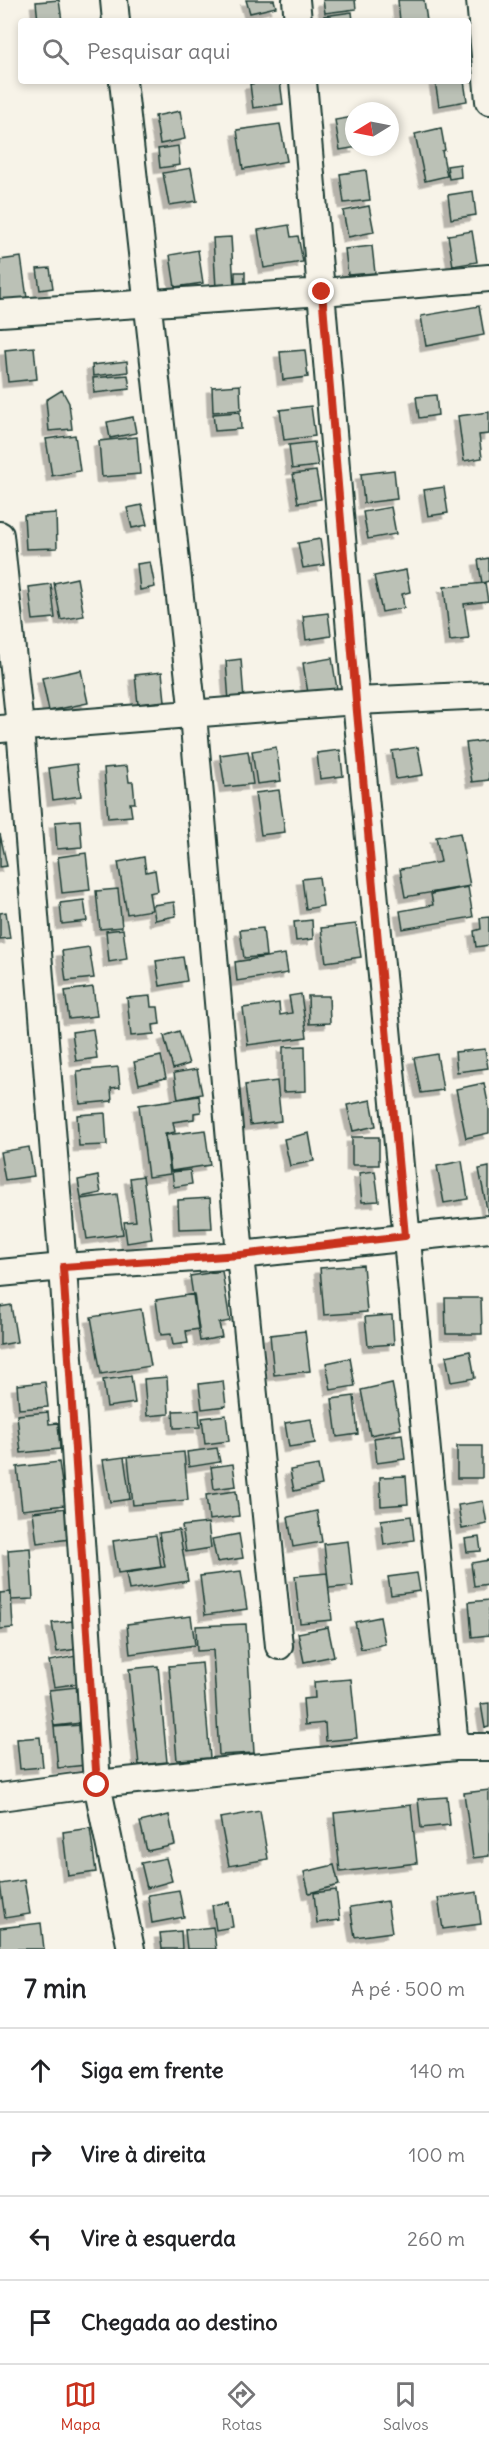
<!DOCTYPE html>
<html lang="pt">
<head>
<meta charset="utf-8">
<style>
	:root { --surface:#fff; --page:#f6f6f6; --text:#202124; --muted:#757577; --line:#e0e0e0; --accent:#c8321e }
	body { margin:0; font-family:Delius,sans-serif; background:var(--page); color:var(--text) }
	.compass { position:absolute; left:345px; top:102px; width:54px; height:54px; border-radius:50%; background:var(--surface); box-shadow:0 3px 9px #0003; rotate:260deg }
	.stop { position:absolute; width:18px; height:18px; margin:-14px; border:4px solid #c8321e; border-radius:50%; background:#fff }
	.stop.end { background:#c8321e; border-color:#fff; box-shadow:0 2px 6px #0008 }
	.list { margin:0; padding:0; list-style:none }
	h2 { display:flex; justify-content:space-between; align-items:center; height:78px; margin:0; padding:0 24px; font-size:26px }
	h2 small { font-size:20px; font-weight:400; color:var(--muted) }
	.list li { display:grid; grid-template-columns:39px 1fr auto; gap:18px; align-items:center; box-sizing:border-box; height:84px; padding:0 24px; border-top:2px solid var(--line) }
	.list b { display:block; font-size:22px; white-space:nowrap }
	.list em { font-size:20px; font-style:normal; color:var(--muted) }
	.icon { flex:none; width:33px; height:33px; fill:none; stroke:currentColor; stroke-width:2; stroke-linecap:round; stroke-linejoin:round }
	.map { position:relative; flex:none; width:489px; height:1949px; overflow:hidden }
	.search { position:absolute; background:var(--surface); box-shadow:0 3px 9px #0003; left:18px; right:18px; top:18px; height:66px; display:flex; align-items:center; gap:15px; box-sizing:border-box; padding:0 21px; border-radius:6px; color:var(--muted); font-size:22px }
	.sheet { height:414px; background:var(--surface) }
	nav { display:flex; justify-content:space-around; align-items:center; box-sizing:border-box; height:84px; border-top:2px solid var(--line); background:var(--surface); font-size:16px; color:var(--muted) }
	nav a { display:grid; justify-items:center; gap:3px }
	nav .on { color:var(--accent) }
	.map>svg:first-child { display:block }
</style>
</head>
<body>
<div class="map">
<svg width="489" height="1949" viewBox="0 0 489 1949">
	<defs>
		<filter id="shadow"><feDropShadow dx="-5.5" dy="5.5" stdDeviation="0" flood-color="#0004"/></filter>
	</defs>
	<rect width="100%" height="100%" fill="#f7f3e8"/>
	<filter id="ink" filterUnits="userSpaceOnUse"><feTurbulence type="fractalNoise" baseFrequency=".0167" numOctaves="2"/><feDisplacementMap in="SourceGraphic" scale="12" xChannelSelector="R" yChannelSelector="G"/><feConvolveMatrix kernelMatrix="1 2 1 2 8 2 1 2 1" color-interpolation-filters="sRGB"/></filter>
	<g filter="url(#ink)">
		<path fill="#bbc1b6" stroke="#1f3d34" stroke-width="1.5" filter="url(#shadow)" d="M59,0L62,21H38L36,2Z
			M246,0H274L276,7L250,13Z
			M323,0H355L356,9L325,13Z
			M398,0H424L427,21H400Z
			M352,12L353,21H325L324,16Z
			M271,81H280L283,104L253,108L250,84Z
			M435,81H464L467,101L439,106Z
			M180,111L185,139L160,144L155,116Z
			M354,117V147H358L340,150L335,120Z
			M280,124L287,161L243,169L237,130Z
			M441,128L445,150L442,151L447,176L425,181L415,134Z
			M178,146L180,165L160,168L158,149Z
			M460,164L461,177L449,179L447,166Z
			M191,168L197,201L169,205L163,173Z
			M366,170L370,200L344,203L340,174Z
			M473,191L476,215L451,219L448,195Z
			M369,206L374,232L348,237L343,211Z
			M289,225L291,237L298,236L303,262L264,268L258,230Z
			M472,231L477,262L453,266L448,235Z
			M231,237L234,287L216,288L213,238Z
			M372,246L375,273L348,275L345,249Z
			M198,250L203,283L175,287L170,255Z
			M21,257L27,298L0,301V260Z
			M50,268L53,288L40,290L37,269Z
			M235,272H245V286H235Z
			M479,306L484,335L426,346L421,316Z
			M34,347L37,379L8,382L5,350Z
			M305,350L308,377L283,380L280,352Z
			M127,361L128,372L93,376L92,365Z
			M128,375L130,389L94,393L93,378Z
			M240,385L241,410L213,412L212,387Z
			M62,390L69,403L72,429L49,431L46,400Z
			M436,395L438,415L419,418L416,397Z
			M311,406L315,436L284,440L280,410Z
			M240,412L241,429L215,431L213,414Z
			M489,412V434L479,435L482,458L464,461L458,416Z
			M133,417L136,433L110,438L107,422Z
			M75,435L80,471L52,476L46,439Z
			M137,437L140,474L102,477L99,441Z
			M314,442L318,466L292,469L289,445Z
			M394,470L397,499L364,503L361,474Z
			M316,471L321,499L298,503L293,474Z
			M444,487L448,513L428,516L424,490Z
			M142,505L147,525L132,528L127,508Z
			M391,507L396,534L368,539L363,512Z
			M56,513L57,548L26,549L24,515Z
			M320,539L324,565L303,568L298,543Z
			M489,558V581L482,583L478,560Z
			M150,562L155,587L140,590L137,564Z
			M406,570L410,592L402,594L404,608L382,612L374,576Z
			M77,578L84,616L61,620L54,583Z
			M485,583L488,601L464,604L469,639L450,641L444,587Z
			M51,584L55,618L33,620L29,587Z
			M328,613L331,636L306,640L303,616Z
			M332,658L337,689L308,693L303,663Z
			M241,659L244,700L229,702L226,661Z
			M81,670L88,703L49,711L42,678Z
			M162,672L165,701L138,704L135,675Z
			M489,740V780L472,782L466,743Z
			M276,747L281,781L257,784L252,751Z
			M418,747L423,775L396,779L392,751Z
			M340,750L343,776L320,779L317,753Z
			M248,751L253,784L225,787L220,755Z
			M77,764L81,796L53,800L49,768Z
			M127,766L129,782H133L135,803H130L132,816L108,818L104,768Z
			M279,790L285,832L261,835L255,793Z
			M80,820L82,847L57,849L55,822Z
			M460,833L470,886L405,897L400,869L441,862L436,837Z
			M0,834L7,866L0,867Z
			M86,853L90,890L62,893L58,857Z
			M144,857L146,872L155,870L158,891L149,893L152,910L127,914L118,862Z
			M319,877L323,906L306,909L302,879Z
			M468,887L473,917L403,929L400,911L433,905L431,894Z
			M118,889L122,927L100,929L96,891Z
			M84,900L87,921L62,924L60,903Z
			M174,902L176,916L155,920L153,905Z
			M6,912L10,938L0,939V913Z
			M489,917V945L476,947L474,931L481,929L480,918Z
			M312,920L313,939L296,941L294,922Z
			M356,924L361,957L326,962L321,928Z
			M263,928L266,956L244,958L240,930Z
			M123,929L127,959L109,962L106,931Z
			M89,947L94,978L66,981L62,951Z
			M285,954L288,973L237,981L235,962Z
			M183,957L187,981L160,986L156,961Z
			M93,987L97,1016L69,1019L65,991Z
			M301,994L307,1037L248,1045L243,1008L279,1003L280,1015L292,1013L289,996Z
			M150,996L151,1007H158L160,1024L153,1025L154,1034L131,1036L127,998Z
			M308,996H329L330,1023L309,1024Z
			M93,1029L97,1058L76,1061L72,1032Z
			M179,1031L189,1064L173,1069L164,1036Z
			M305,1046L306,1091L283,1092V1047Z
			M485,1049L488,1068L457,1072L455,1052Z
			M437,1054L443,1090L421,1093L414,1058Z
			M161,1056L166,1078L139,1084L134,1062Z
			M118,1067L120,1087L111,1088L112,1101L80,1104L77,1071Z
			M197,1069L202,1094L178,1099L174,1073Z
			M277,1081L281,1121L250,1125L245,1085Z
			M484,1083L489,1108V1133L466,1138L456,1089Z
			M199,1096L201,1112L194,1113V1119L173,1122L175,1132L165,1134L170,1174L148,1177L139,1105Z
			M371,1100L376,1126L353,1131L347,1105Z
			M105,1113L107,1145L79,1146L77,1115Z
			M205,1130L210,1165L171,1171L166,1135Z
			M309,1133L314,1161L290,1166L284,1139Z
			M352,1137H379V1165H352Z
			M29,1147L34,1176L5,1180L0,1152Z
			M462,1161L468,1199L444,1203L437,1166Z
			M489,1167V1220L479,1169Z
			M190,1170L192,1184L174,1187L172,1172Z
			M375,1171L379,1201L362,1202L359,1173Z
			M98,1176L101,1193L81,1197L78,1180Z
			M143,1176L152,1239L127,1243L124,1222L136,1221L130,1178Z
			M117,1194L123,1234L87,1239L81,1199Z
			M210,1198L212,1228L179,1229L178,1200Z
			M363,1265L367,1312L324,1315L320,1268Z
			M222,1271L230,1321L219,1323L222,1337L200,1341L190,1276Z
			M194,1294L199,1329L186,1331L188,1343L173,1345L171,1334L161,1335L156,1300Z
			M445,1298H481L482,1334H446Z
			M11,1305L17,1342L0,1345V1307Z
			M141,1309L151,1366L101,1374L91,1317Z
			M392,1315L394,1344L368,1346L365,1317Z
			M305,1331L310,1371L274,1375L270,1335Z
			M470,1351L475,1378L451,1382L446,1356Z
			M350,1358L355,1386L331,1390L326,1363Z
			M131,1376L135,1403L107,1407L103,1380Z
			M167,1377L169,1414L147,1416L144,1379Z
			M223,1381L226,1406L202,1409L199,1384Z
			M45,1382L48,1407L19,1409L17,1385Z
			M392,1383L401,1429L370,1435L361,1390Z
			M354,1396L358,1434L337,1437L332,1399Z
			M199,1410L200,1427L174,1428L173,1411Z
			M48,1412L49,1424L58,1423L60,1449L21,1453L17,1415Z
			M226,1415L229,1441L205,1444L202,1418Z
			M311,1419L315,1443L289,1447L285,1423Z
			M402,1434L405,1459L377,1463L374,1438Z
			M457,1446H482V1478H457Z
			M217,1448L220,1462L189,1467L187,1452Z
			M184,1452L188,1500L133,1505L128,1457H124Z
			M124,1457L130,1499L110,1502L103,1460Z
			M59,1462L65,1505L22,1510L17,1467Z
			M233,1464L236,1486L214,1489L211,1467Z
			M318,1465L322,1485L294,1491L290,1470Z
			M406,1476L408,1504L381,1506L380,1477Z
			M236,1491L239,1516L209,1520L206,1495Z
			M483,1501L487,1524L462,1529L458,1505Z
			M67,1508L71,1539L37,1543L33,1512Z
			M317,1511L322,1542L293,1547L288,1517Z
			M411,1516L414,1540L384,1545L381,1520Z
			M208,1523L211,1548L186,1552L182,1526Z
			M179,1530L188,1581L129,1590L126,1573L165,1567L159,1533Z
			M239,1534L243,1558L217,1562L212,1539Z
			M156,1535L161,1567L118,1573L113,1541Z
			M479,1537L481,1551L467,1552L465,1539Z
			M348,1541L353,1586L329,1588L324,1544Z
			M30,1548L33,1599L11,1600L8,1550Z
			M489,1560V1584L474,1586L471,1563Z
			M241,1571L247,1609L205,1615L200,1576Z
			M327,1573L332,1620L300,1623L295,1576Z
			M417,1573L420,1591L391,1595L388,1577Z
			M11,1592L13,1628L0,1629V1593Z
			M489,1600V1635L472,1637L469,1602Z
			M191,1616L195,1645L130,1654L127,1624Z
			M380,1617L385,1644L361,1649L355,1622Z
			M73,1621L77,1649L57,1652L52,1623Z
			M246,1624L254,1753L219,1755L213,1650L197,1651L196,1626Z
			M328,1627L334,1656L304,1662L298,1633Z
			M76,1656L81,1683L54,1687L49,1661Z
			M202,1663L210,1758L177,1760L169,1666Z
			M158,1666L167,1762L139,1765L129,1669Z
			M351,1679L357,1738L326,1741L325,1723L305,1725L303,1699L315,1698L314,1682Z
			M77,1687L81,1723L54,1726L49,1690Z
			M489,1703V1727L485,1728L481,1704Z
			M82,1725L86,1765L58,1768L54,1727Z
			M40,1737L43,1767L20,1769L17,1739Z
			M489,1790V1856L473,1858L464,1793Z
			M447,1797L450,1825L421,1828L418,1799Z
			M411,1805L417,1863L340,1872L334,1813Z
			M260,1811L268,1859L229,1866L220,1818Z
			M169,1815L175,1845L147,1851L140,1822Z
			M90,1828L96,1872L68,1876L63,1832Z
			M166,1858L172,1881L147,1888L141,1863Z
			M334,1865L339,1885L309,1893L304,1872Z
			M24,1880L30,1914L5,1918L0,1884Z
			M179,1890L184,1917L152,1923L148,1895Z
			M336,1890L340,1920L317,1923L314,1893Z
			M477,1892L481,1924L443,1929L438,1898Z
			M387,1901L392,1932L355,1937L350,1907Z
			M229,1902L233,1927L216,1930L212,1905Z
			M41,1923L44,1949H0V1928Z
			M213,1927L216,1949H187L185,1930Z
			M181,1931L182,1949H162L160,1933Z"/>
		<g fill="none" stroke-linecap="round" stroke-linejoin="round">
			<defs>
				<path id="minor" d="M114,0L116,21
					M296,0L298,21
					M480,0L489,101
					M123,81L193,715L240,1255L279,1646
					M303,81L356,701L455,1747
					M0,313L323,292L489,278
					M0,535L20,727L63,1267L0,1273
					M0,729L356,701L489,695
					M489,1229L240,1255L63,1267L97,1784L455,1747H489
					M0,1797L97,1784L131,1949"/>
			</defs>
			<use href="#minor" stroke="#1f3d34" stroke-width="30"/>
			<use href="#minor" stroke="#f7f3e8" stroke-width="26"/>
		</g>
	</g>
	<g fill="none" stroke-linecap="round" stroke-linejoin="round" filter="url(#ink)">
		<path stroke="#c8321e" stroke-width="8" d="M97,1785L63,1267L240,1255L405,1236L356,701L322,292"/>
	</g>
</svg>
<svg class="compass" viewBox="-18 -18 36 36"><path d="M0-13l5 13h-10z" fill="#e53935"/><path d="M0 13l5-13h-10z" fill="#757577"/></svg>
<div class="stop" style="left:97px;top:1785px"></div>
<div class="stop end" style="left:322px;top:292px"></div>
<div class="search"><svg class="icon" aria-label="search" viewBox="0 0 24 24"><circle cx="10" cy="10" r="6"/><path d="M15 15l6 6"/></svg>Pesquisar aqui</div>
</div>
<section class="sheet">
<h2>7 min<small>A pé · 500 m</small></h2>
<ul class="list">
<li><svg class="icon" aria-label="ahead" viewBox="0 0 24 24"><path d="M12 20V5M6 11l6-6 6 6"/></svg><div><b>Siga em frente</b></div><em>140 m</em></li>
<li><svg class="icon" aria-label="right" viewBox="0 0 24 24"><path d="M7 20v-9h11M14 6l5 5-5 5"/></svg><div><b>Vire à direita</b></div><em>100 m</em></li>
<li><svg class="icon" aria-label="left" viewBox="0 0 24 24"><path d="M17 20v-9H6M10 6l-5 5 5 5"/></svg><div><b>Vire à esquerda</b></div><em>260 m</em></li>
<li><svg class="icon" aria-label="arrive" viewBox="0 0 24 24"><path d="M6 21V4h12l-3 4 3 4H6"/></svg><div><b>Chegada ao destino</b></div></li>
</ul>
</section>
<nav>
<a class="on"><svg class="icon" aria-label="map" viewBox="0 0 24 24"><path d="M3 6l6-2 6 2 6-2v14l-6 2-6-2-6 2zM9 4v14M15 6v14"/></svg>Mapa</a>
<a><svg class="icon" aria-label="directions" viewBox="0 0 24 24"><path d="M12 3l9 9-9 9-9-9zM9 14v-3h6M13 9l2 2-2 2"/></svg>Rotas</a>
<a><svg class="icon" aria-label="saved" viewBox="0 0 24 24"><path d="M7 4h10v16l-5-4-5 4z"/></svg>Salvos</a>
</nav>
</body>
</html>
